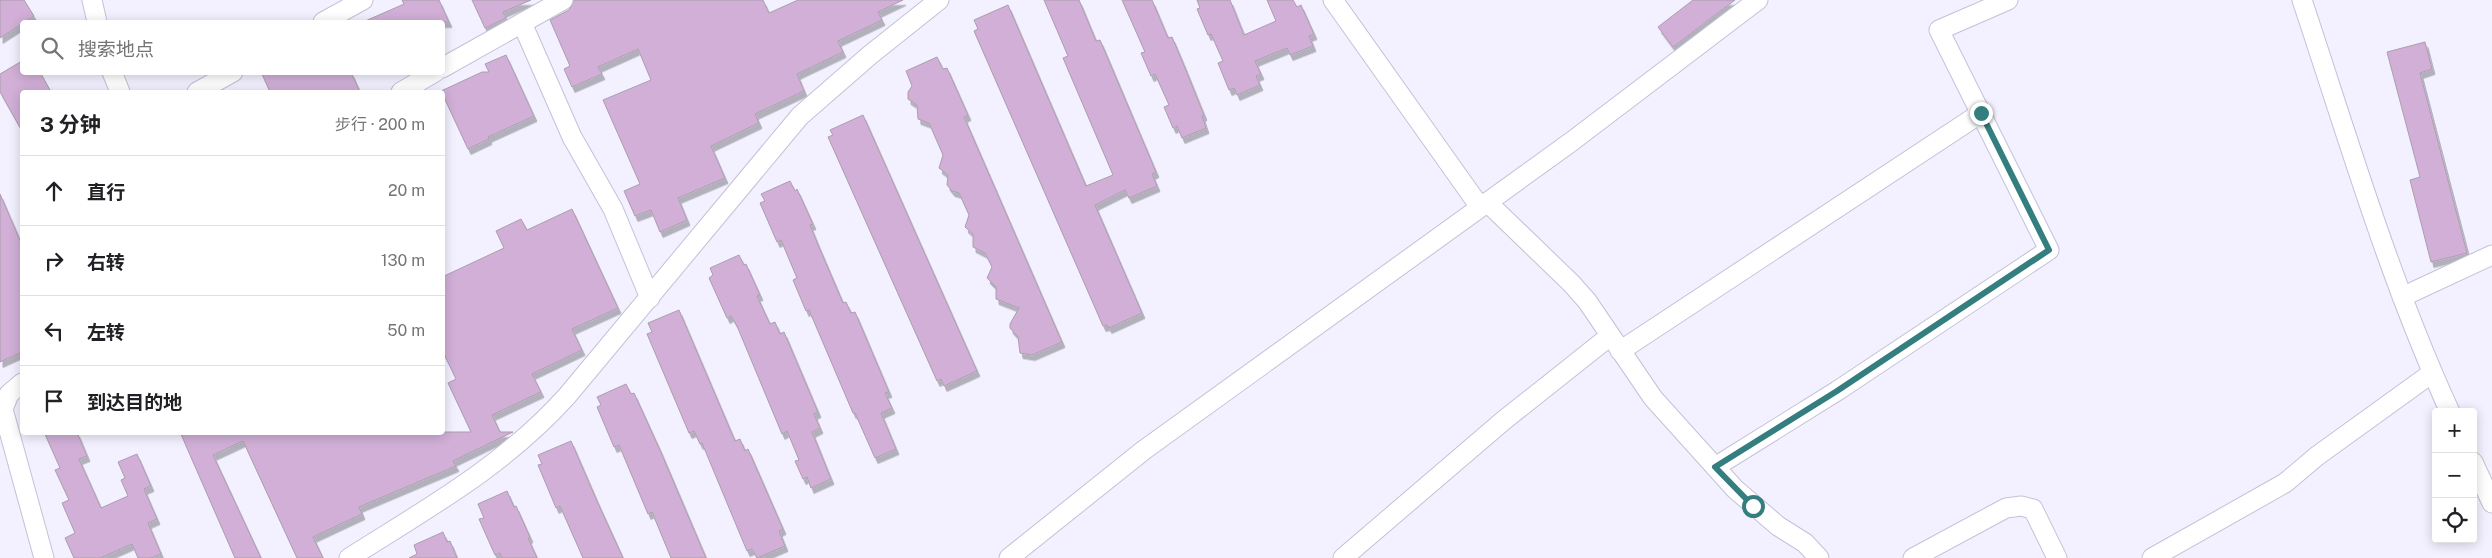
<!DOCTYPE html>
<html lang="zh">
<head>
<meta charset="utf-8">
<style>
	:root { --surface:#fff; --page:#f6f6f6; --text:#202124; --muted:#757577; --line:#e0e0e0 }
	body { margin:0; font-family:"Public Sans","Noto Sans SC",sans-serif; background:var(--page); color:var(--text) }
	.controls { position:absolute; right:15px; bottom:15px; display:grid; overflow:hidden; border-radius:5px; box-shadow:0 2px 12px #0003 }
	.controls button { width:45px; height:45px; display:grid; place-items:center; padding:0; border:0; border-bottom:1px solid var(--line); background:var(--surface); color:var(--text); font:25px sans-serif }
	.stop { position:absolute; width:15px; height:15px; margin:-11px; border:4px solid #357e7f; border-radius:50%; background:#fff }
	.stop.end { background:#357e7f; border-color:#fff; box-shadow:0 1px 5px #0008 }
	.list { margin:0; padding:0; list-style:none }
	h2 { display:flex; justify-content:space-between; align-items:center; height:65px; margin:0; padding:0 20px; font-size:21px }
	h2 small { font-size:16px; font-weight:400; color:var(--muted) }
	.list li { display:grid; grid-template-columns:32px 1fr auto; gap:15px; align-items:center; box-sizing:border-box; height:70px; padding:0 20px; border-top:1px solid var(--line) }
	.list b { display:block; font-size:19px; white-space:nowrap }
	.list em { font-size:16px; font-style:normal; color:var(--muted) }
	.icon { flex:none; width:28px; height:28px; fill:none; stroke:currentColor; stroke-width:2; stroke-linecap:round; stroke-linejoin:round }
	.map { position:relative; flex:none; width:2492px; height:558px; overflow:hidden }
	.search { position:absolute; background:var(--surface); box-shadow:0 2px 12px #0003; left:20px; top:20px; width:425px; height:55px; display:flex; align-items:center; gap:12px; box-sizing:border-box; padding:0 18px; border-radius:5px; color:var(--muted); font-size:19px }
	.panel { position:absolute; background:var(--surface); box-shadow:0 2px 12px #0003; left:20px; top:90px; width:425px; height:345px; border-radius:5px }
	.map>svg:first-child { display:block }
</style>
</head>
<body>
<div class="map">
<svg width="2492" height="558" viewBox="0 0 2492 558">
	<defs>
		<filter id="shadow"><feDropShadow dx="3" dy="5.5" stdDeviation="0" flood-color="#0004"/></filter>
	</defs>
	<rect width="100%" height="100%" fill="#f3f1ff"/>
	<path fill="#d1afd7" stroke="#ac9daf" filter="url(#shadow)" d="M0,0H24L34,16L0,38Z
		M402,0H439L449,22H363L404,4Z
		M472,0H531L503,12L506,18L485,28Z
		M574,0H763L769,13L798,0H903L878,12L882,20L838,41L843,52L797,74L804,91L755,114L759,123L711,146L725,178L678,198L687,220L660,232L651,210L635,216L624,191L640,184L603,100L651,80L638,49L598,67L602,74L572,87L564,69L570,66L550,20L569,10Z
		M1044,0H1079L1096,41L1100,40L1156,172L1152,174L1157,186L1129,198L1125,190L1095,205L1142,313L1109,328L1107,325L1103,326L974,31L978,29L974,20L1008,5L1086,186L1113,175L1063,58L1068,56Z
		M1122,0H1152L1168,38L1172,37L1183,63L1204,115L1202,116L1206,128L1182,138L1177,126L1173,128L1164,107L1169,105L1155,74L1151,76L1141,53L1145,52Z
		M1197,0H1230L1244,35L1276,21L1267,0H1293L1297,7L1301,5L1314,34L1309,36L1313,46L1290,55L1287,48L1255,61L1261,74L1256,76L1260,85L1237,95L1234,88L1229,90L1218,63L1223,61L1211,34L1208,35L1197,9L1200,8Z
		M1693,0H1735L1673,47L1658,27Z
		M2425,42L2432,69L2420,73L2467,253L2431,262L2410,180L2420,177L2387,52Z
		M506,55L534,116L488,137L489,139L468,149L441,91L482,72H489L485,64Z
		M937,57L943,69L947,68L968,115L964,117L1062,342L1032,355L1020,353L1018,337L1010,328V324L1019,308L996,299V287L987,278L992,267L985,253L973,247V234L965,227L969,215L959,193L952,191L947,185L948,175L939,168L943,155L929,123L918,119L917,105L908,99V92L912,86L906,71Z
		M22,61V72H40L51,92H22V131L0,92V74Z
		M261,72H351L360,92H270Z
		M863,115L977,371L944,386L941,379L937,381L828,137L833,135L830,130Z
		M790,181L795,191L797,189L813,224L810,225L816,240L843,303L846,302L851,313L855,312L889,392L885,393L892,408L881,413L896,449L875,458L855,413H853L809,310L806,311L793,280L797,278L781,240L777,242L760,203L765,201L761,194Z
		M0,194L22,245V352L0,362Z
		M572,209L618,308L572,329L582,350L532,374L541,392L492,415L500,432H513L453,461L456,466L359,507L362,514L313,537L323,558H297L243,441L213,455L261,558H235L180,432H471L448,383L456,379L442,350V277L504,248L496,231L521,219L527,230Z
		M739,255L744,265L746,264L760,295L757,296L770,324L775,322L780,334L784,332L818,412L814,414L820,428L812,432L831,479L811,488L807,477L803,479L795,461L799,460L787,431L782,434L737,326L731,316L727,318L709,278L713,275L710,268Z
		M679,310L735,441L740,439L745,451L748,449L783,529L779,531L785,546L757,558L752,549L747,551L702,443L700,444L694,431L689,433L647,334L652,332L648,323Z
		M626,384L631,394L634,393L660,450L706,558H671L652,512L648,514L619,445L614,447L597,407L601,405L597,397Z
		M44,432H77L87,456L79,459L101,508L128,496L121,480L125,478L118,462L137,454L151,486L144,489L157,519L148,523L161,554L151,558H138L132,544L100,558H74L65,538L75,533L62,503L69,500L55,470L60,468Z
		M571,441L597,501L623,558H583L560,506L556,508L538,465L542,464L538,455Z
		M507,491L514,507L516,506L530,537L528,538L537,558H502L500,553L495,555L486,535L479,519L484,518L478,504Z
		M443,532L447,542L450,541L457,558H409L417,554L414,545Z"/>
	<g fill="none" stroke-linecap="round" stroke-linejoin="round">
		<defs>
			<path id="street" d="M92,0L97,22
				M1333,0L1480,207
				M2302,0C2348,138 2389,279 2450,412
				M323,22L363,0
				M522,23L572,137L613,209L650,298
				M442,68L563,0
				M112,72L120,92
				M197,92L233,72
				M401,92L435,72
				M1487,202L1571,283L1587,301L1653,398L1735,489L1778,526L1805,543L1819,558
				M2402,297L2492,255
				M1620,351L1981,113
				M22,383L9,394L3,409L44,558
				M2473,462L2492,503
				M1715,467L1837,391L2049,250L1939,30L2008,0
				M349,558C428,508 504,466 567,396L800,116L870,55L939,0
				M1009,558L1144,450L1571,142L1758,0
				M1343,558L1503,421L1610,336
				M1913,558L2006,508L2021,506L2033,509L2057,558
				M2152,558L2285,483L2317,456L2432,373"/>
		</defs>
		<use href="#street" stroke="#c4c1d7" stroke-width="21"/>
		<use href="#street" stroke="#fff" stroke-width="19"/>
	</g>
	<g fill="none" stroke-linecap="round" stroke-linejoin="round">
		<path stroke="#357e7f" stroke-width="6" d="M1753,506L1715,467L1837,391L2049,250L1981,113"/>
	</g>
</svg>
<div class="controls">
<button>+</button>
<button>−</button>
<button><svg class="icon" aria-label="locate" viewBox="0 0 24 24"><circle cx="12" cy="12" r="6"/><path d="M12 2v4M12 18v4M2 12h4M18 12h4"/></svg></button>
</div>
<div class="stop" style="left:1753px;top:506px"></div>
<div class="stop end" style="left:1981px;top:113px"></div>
<div class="search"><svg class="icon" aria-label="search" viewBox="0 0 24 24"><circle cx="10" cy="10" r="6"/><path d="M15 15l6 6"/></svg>搜索地点</div>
<section class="panel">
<h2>3 分钟<small>步行 · 200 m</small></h2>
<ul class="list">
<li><svg class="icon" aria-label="ahead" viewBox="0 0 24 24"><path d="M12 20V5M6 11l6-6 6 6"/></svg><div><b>直行</b></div><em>20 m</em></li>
<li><svg class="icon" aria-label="right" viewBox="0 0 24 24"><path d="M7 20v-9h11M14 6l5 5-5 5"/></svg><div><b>右转</b></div><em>130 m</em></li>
<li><svg class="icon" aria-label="left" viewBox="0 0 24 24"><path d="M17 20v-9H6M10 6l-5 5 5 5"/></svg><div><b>左转</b></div><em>50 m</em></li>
<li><svg class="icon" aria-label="arrive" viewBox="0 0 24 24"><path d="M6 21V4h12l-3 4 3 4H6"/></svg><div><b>到达目的地</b></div></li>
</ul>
</section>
</div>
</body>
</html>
